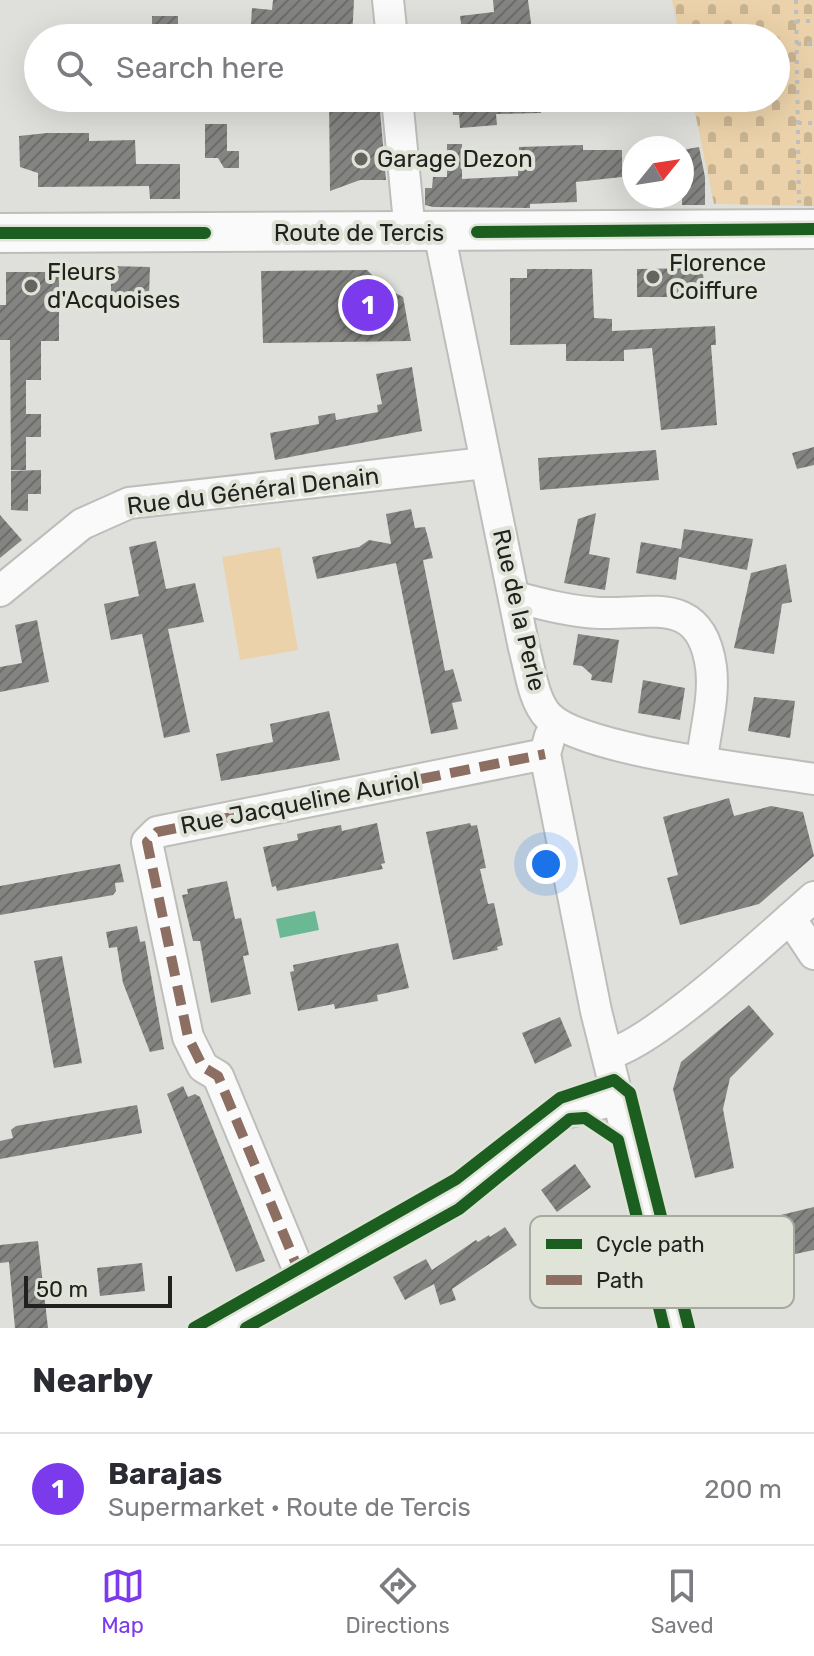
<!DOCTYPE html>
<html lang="en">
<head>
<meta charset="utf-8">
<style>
	:root { --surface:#fff; --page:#f7f7f7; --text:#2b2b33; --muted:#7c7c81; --line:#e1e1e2; --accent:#7c3aed }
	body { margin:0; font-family:Rubik,sans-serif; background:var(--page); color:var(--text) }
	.compass { position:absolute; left:622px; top:136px; width:72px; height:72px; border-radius:50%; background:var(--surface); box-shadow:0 8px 32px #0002; rotate:60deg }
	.scale { position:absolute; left:24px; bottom:20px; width:148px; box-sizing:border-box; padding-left:8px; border:4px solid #21221e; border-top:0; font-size:22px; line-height:28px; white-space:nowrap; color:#21221e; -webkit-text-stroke:6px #e0e3d8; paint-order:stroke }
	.you { position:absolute; left:546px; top:864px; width:28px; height:28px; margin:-20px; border:6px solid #fff; border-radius:50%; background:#1a73e8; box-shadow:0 0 0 12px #1a73e833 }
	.badge { display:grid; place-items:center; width:52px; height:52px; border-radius:50%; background:var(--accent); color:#fff; font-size:26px; font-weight:700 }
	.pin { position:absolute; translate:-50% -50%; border:4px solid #fff; box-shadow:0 2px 8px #0006 }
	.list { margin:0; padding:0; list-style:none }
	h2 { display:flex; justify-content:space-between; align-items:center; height:104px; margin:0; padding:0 32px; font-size:34px }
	h2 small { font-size:26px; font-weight:400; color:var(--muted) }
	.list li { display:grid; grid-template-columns:52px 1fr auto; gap:24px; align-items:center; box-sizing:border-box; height:112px; padding:0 32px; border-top:2px solid var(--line) }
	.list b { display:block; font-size:30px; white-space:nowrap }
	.list p { margin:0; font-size:26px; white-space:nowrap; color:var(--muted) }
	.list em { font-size:26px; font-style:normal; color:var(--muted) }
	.icon { flex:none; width:44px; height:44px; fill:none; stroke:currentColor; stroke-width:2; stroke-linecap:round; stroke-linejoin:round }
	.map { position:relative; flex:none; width:814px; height:1328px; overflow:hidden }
	.search { position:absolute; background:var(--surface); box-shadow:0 8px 32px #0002; left:24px; right:24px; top:24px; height:88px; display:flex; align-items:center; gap:20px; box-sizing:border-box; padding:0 28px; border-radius:44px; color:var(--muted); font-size:30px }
	.sheet { height:216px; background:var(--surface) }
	nav { display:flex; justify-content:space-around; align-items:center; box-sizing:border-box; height:112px; border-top:2px solid var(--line); background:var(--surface); font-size:22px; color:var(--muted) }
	nav a { display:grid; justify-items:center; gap:4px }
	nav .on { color:var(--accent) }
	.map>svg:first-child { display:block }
</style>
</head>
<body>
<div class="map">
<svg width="814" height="1328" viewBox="0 0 814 1328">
	<defs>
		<pattern id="cemetery-stones" width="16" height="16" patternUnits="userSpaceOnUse" patternTransform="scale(2)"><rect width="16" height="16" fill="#ebd2aa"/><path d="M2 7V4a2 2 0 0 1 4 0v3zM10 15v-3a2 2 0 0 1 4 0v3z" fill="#c9b492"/></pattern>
		<pattern id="building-hatch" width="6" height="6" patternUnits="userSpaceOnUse" patternTransform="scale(2)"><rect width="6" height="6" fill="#848582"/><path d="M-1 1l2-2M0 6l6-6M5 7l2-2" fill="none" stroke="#6c6c6a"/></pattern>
	</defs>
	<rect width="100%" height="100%" fill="#dfe0db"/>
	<path fill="url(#cemetery-stones)" d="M672,0H814V206L714,204L692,98H776V38H680Z"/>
	<path fill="#ebd2aa" d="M280,547L298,650L240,660L222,557Z"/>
	<path fill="#6ab894" d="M315,911L319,930L280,938L276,919Z"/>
	<path fill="url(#building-hatch)" d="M273,0H354L352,38H314V33L273,29V38H250L252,8L272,10Z
		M493,0H528L533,38H463L460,16L494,12Z
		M152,16H178V38H157V33L152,32Z
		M329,98H379L386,180H360L330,191Z
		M500,98H540L541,113L496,114L497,125L460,128L459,115H453L452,103Z
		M205,124H227V151H239V168H224L218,158H205Z
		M47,133H89V141L135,140L136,164H180V199H150L149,186L38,187V173L20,167L19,136Z
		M447,144H462V179L518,176L519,147L583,145V150H622V177L576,182L577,202L530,204V208L433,207L425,205V188H432L433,177H447Z
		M699,147L705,177V205H682V181H687L682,150Z
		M111,266L150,267L149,296H129L128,308H111Z
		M703,268L704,297H637V269Z
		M527,269H592L594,318L612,319V331L715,326L716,345H711L717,425L661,430L652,348L624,350V361H566V344L510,345V278H527Z
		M367,270L384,287L403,297L411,341L263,343L261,271Z
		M6,272H59V341H41V380H26V414H41V437H26V470H11L10,340H0V305H6Z
		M412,367L422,431L275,460L270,433L319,424L318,416L335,413L336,420L378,412L377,405L382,404L376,374Z
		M814,447V465L797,469L792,453Z
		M656,450L659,480L540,490L538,458Z
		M41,470V494H28V511L11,510V471Z
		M411,509L415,528L425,527L428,538L433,558L423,560L445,671L453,669L462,701L452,703L458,729L431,734L396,563L317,579L312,557L359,547L369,540L391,544L386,514Z
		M596,513L589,554L610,558L605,590L564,583L578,519Z
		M0,515L22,540L0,558Z
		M684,529L753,539L747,570L679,557L676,580L636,573L641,542L681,549Z
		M156,541L166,589L195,583L204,622L168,629L190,732L164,738L142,634L111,640L104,604L139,596L129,547Z
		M786,564L792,602L782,604L774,654L734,648L751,573Z
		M37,620L49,682L0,692V667L22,663L15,625Z
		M578,634L619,640L612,683L591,680L592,675L582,666L573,665Z
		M643,680L685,688L680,720L638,713Z
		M754,697L795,701L790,738L748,731Z
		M329,711L340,760L221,781L216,754L273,742L270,724Z
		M729,798L734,816L771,806L803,812L814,856L759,904L680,925L667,878L678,875L663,817Z
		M377,823L385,863L381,864L383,869L277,891L276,886L272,887L263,847L298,840L297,834L315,830L341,825L342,831Z
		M470,823L471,826L477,825L486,868L480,869L488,904L494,903L503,945L497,947L498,950L453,960L426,832Z
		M120,864L124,882L115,883L116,891L113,895L0,915V886Z
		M227,881L235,919L241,918L249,955L243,956L251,994L211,1003L200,941H193L182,895L188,894L187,889Z
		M137,926L140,942L145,941L164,1049L150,1052L123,983L117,947L109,948L106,932Z
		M398,943L409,988L377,995L378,1001L335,1009L334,1004L298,1011L290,972L294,971L293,965Z
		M62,956L82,1063L54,1068L34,961Z
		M749,1005L774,1034L730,1078L723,1109L734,1168L695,1178L673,1089L681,1062Z
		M560,1017L572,1046L535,1064L522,1033Z
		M183,1086L188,1097L195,1094L200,1097L265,1261L236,1272L167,1094Z
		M137,1105L142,1133L0,1159V1141L13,1138L11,1130L16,1126Z
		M575,1164L591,1187L557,1212L541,1190Z
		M814,1207V1250L714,1271L706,1233Z
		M505,1227L517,1245L452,1289L456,1300L440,1305L434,1284L405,1300L393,1277L426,1259L432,1270L476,1240L478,1242L489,1235L490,1237Z
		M38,1241L48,1328H15L9,1262L0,1263V1245Z
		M142,1263L145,1291L100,1296L97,1268Z"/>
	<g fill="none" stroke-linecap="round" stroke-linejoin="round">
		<defs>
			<path id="minor" d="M388,0L392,38
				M397,98L410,233
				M439,232L524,648C530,669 533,700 548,716C582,751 759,770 814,779
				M0,591L82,524L129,503L485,463
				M515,597C542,604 572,612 600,613C650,615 701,594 711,667C715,697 705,731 702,760
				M550,736L545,754L596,1011L675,1328
				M790,918L814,954
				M607,1054C651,1047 775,931 814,897
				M304,1283L218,1076L203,1067L188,1037L147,842L157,832L545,754
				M223,1328L472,1187L562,1114L618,1099"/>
			<path id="major" d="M0,233L814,229"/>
		</defs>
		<use href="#minor" stroke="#bdbebb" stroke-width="34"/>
		<use href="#major" stroke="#bdbebb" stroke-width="42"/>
		<path stroke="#bebebc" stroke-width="4" stroke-dasharray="4 6" stroke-linecap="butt" d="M796,0L799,203
			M796,21H814
			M797,44L814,43
			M798,123H814"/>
		<use href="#minor" stroke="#fafafa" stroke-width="30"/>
		<use href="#major" stroke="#fafafa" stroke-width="38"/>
		<path stroke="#8d6e63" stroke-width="10" stroke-dasharray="20 10" stroke-linecap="butt" d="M301,1276L218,1076L203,1067L188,1037L147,842L157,832L545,754"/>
		<defs>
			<path id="cycleway" d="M477,232L814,229
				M0,233H205
				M194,1328L456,1179L560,1098L614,1080L630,1093L689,1328
				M246,1328L459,1209L570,1119L585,1118L618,1140L664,1328"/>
		</defs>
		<use href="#cycleway" stroke="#e0e3d8" stroke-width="17"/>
		<use href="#cycleway" stroke="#1b5e20" stroke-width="12"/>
	</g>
	<g fill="#646460" stroke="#e0e3d8" stroke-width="3">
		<circle cx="361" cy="159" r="8"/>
		<circle cx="653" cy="277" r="8"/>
		<circle cx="31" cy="286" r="8"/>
	</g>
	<g text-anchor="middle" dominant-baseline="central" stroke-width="8" stroke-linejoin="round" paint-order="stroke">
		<g font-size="24" fill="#21221e" stroke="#e0e3d8" text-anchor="start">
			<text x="377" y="159">Garage Dezon</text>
			<text x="669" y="263">Florence<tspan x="669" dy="28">Coiffure</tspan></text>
			<text x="47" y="272">Fleurs<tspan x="47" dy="28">d'Acquoises</tspan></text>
		</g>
		<g font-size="24" fill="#21221e" stroke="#e0e3d8">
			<text x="359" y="233">Route de Tercis</text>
			<text transform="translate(253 491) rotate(-7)">Rue du Général Denain</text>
			<text transform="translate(519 610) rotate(77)">Rue de la Perle</text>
			<text transform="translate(300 803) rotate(-11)">Rue Jacqueline Auriol</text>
		</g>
	</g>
	<rect x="530" y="1216" width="264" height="92" rx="12" fill="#e0e3d8" stroke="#a7a9a0" stroke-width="2"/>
	<rect x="546" y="1239" width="36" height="10" fill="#1b5e20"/>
	<rect x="546" y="1275" width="36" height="10" fill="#8d6e63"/>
	<g font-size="22" fill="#21221e">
		<text x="596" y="1252">Cycle path</text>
		<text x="596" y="1288">Path</text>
	</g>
</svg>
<svg class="compass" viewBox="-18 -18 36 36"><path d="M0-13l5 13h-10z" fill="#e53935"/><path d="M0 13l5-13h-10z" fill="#7c7c81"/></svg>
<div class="scale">50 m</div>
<div class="you"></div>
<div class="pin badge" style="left:368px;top:305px">1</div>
<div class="search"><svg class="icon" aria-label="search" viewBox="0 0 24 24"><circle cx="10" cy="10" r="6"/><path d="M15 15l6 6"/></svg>Search here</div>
</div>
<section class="sheet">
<h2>Nearby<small></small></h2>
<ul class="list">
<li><span class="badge">1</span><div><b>Barajas</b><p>Supermarket · Route de Tercis</p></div><em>200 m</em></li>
</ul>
</section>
<nav>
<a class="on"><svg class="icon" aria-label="map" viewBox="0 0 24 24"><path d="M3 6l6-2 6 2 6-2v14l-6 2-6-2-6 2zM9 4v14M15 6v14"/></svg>Map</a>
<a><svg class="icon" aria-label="directions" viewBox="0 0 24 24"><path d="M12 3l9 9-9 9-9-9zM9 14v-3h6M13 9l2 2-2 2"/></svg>Directions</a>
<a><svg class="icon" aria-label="saved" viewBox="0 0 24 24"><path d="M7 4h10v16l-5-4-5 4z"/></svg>Saved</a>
</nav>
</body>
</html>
